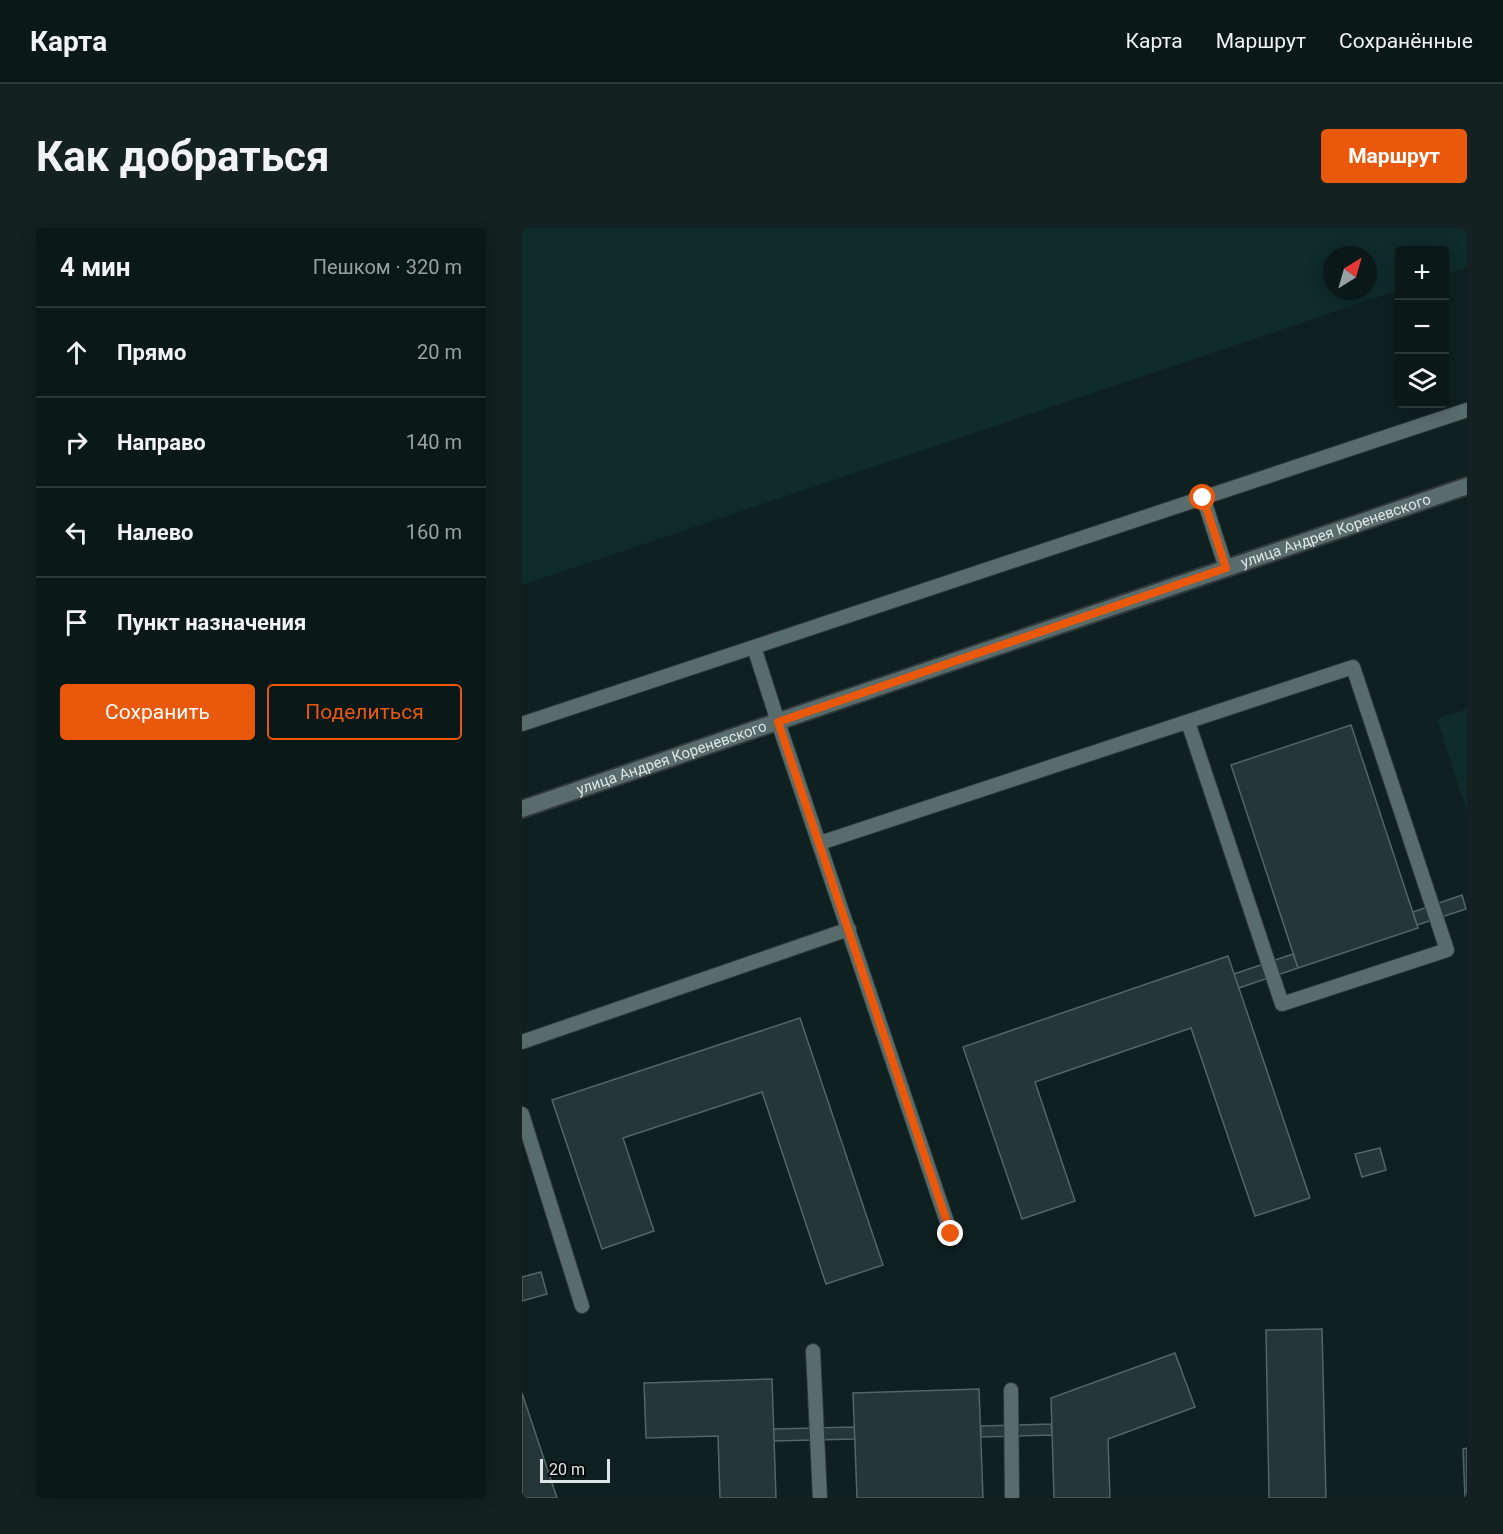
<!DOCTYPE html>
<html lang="ru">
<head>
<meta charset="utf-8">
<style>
	:root { --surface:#0a1818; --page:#132121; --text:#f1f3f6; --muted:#99a0a2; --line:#2a3737; --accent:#ea580c }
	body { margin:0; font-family:Roboto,sans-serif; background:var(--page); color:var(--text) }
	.controls { position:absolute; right:18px; top:18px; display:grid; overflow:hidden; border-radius:6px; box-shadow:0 3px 15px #0003 }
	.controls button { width:54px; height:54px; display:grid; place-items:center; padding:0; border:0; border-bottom:2px solid var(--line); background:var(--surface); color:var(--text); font:30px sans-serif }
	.compass { position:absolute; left:801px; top:18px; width:54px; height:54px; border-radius:50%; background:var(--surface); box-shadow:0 3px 15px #0003; rotate:37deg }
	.scale { position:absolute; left:18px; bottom:15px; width:70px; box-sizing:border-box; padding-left:6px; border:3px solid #dbe6e5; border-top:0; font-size:16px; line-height:21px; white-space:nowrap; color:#dbe6e5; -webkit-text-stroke:4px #030908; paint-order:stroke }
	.stop { position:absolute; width:18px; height:18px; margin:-14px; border:4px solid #ea580c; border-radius:50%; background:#fff }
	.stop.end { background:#ea580c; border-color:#fff; box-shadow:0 2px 6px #0008 }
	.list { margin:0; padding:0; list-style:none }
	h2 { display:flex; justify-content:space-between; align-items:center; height:78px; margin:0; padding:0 24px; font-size:26px }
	h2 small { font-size:20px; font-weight:400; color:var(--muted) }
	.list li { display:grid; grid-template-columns:39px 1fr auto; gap:18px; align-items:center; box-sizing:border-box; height:90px; padding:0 24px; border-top:2px solid var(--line) }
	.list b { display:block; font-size:22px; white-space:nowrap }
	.list em { font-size:20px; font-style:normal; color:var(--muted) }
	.actions { display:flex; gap:12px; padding:18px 24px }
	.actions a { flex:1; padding:14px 0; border:2px solid var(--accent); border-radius:6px; text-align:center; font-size:21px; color:var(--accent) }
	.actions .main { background:var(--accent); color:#fff }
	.icon { flex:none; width:33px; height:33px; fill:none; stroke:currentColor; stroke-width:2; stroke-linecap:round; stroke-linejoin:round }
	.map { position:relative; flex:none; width:945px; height:1270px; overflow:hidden; border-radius:6px }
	header { display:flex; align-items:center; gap:36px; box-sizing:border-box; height:84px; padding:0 30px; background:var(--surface); border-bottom:2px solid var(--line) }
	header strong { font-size:28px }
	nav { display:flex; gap:33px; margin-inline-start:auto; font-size:21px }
	.intro { display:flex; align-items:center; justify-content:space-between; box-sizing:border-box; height:144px; padding:0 36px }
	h1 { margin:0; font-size:42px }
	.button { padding:15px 27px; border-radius:6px; background:var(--accent); color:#fff; font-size:21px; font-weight:700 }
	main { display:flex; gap:36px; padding:0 36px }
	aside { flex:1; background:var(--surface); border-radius:6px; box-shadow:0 3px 15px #0003 }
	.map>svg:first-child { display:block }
</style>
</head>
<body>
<header>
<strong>Карта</strong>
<nav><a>Карта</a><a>Маршрут</a><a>Сохранённые</a></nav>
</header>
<div class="intro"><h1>Как добраться</h1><a class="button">Маршрут</a></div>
<main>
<aside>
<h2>4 мин<small>Пешком · 320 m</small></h2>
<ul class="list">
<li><svg class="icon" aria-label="ahead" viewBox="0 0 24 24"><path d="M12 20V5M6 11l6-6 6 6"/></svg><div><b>Прямо</b></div><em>20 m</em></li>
<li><svg class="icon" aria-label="right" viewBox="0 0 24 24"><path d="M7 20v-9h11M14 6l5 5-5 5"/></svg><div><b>Направо</b></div><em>140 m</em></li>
<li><svg class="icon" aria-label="left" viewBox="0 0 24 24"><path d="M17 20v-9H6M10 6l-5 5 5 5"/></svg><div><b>Налево</b></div><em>160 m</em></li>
<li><svg class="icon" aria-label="arrive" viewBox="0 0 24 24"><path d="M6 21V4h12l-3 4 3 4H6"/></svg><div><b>Пункт назначения</b></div></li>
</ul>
<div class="actions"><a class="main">Сохранить</a><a>Поделиться</a></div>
</aside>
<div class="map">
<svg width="945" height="1270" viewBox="0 0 945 1270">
	<rect width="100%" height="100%" fill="#0e2020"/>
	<path fill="#0f2b2a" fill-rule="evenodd" d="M0,0H945V39L923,46L922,22H878L877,62L0,357ZM810,27H846V63H810Z
		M945,481V584L915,491Z"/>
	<path fill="#243736" stroke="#526665" stroke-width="1.5" d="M829,497L896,700L776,740L709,537Z
		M940,667L944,681L895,697L891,684Z
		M771,726L776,740L717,760L712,746Z
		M706,728L788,970L733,988L669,800L513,854L553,973L500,991L441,819Z
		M278,790L361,1037L304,1056L240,864L101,910L132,1003L80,1021L30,872Z
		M858,920L864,942L840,949L833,926Z
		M19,1044L25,1066L0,1073V1049Z
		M800,1101L804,1270H747L744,1102Z
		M653,1125L673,1179L586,1211L588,1270H532L529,1170Z
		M250,1151L254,1270H198L196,1208L124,1210L122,1155Z
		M457,1161L461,1270H335L331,1165Z
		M0,1165L35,1270H0Z
		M529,1196L530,1207L459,1209V1198Z
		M332,1199L333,1211L252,1213V1201Z
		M945,1220V1270H943L941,1221Z"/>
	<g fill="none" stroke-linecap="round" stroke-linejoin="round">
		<defs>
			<path id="service" d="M681,269L704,340
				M232,419L256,494L429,1006
				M0,496L945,182
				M298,615L831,439L925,722L760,776L666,494
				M0,814L327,701
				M0,886L60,1078
				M291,1123L298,1270
				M489,1162L490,1270"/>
			<g id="minor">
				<path id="s1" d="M0,581L945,258"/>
			</g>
		</defs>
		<use href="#service" stroke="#303a3a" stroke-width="16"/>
		<use href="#minor" stroke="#303a3a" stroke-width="20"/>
		<use href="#service" stroke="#586c6b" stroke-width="14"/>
		<use href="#minor" stroke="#586c6b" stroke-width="16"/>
	</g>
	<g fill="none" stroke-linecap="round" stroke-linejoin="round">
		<path stroke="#ea580c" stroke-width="8" d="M429,1006L256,494L704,340L681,270"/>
	</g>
	<g text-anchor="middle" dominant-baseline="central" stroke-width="4.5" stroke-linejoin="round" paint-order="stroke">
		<g font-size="15" fill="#dbe6e5" stroke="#030908">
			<text stroke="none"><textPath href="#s1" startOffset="860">улица Андрея Кореневского</textPath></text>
			<text stroke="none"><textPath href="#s1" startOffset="158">улица Андрея Кореневского</textPath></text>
		</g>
	</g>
</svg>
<div class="controls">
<button>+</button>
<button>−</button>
<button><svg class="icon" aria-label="layers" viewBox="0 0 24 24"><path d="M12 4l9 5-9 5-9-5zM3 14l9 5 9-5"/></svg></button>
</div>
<svg class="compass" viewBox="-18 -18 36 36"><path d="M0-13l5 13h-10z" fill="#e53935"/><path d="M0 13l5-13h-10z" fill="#99a0a2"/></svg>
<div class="scale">20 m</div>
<div class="stop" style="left:681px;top:270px"></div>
<div class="stop end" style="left:429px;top:1006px"></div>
</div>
</main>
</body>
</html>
